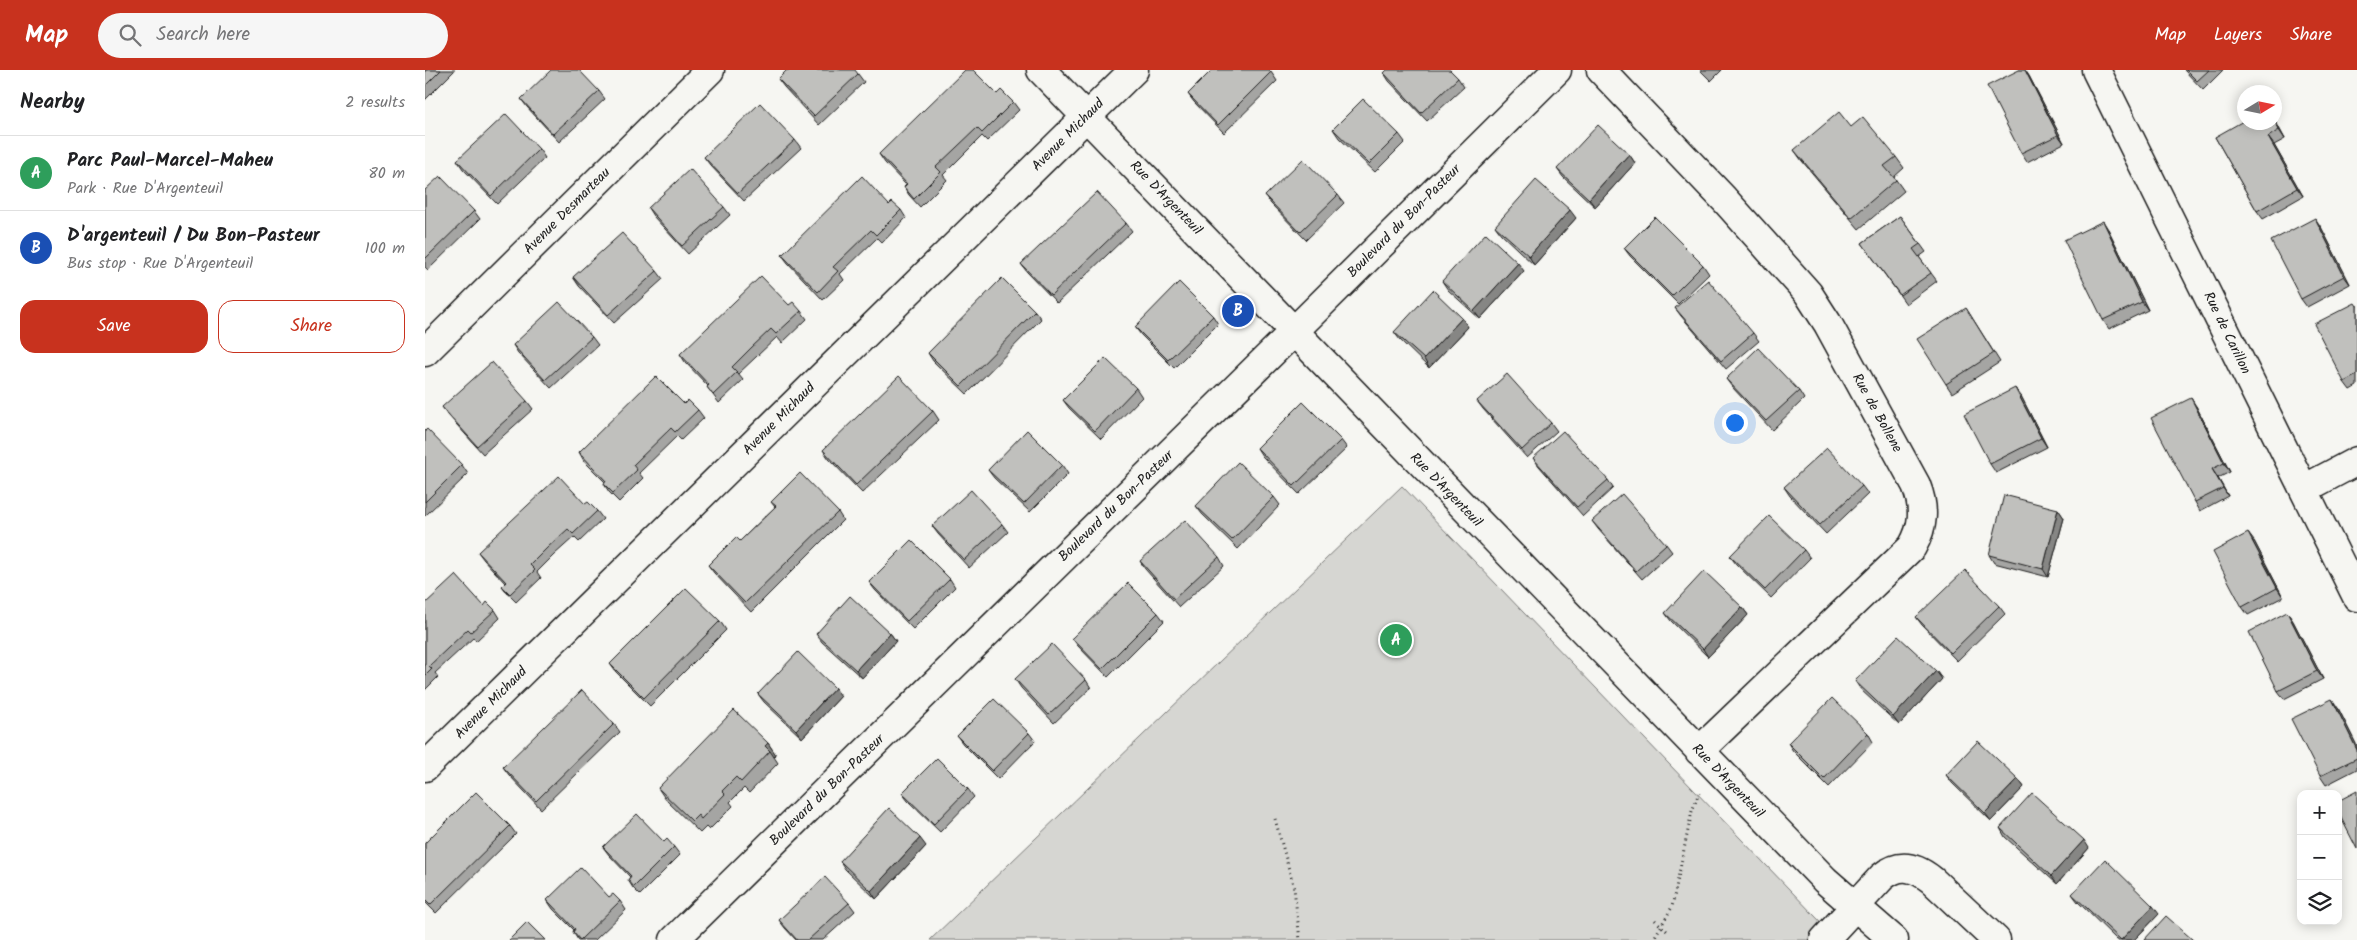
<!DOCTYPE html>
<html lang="en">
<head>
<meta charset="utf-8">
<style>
	:root { --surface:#fff; --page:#f6f6f6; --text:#202124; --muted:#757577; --line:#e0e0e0; --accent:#c8321e }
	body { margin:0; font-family:Kalam,sans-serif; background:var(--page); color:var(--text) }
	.controls { position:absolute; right:15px; bottom:15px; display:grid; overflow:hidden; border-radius:10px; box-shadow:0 2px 12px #0003 }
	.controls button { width:45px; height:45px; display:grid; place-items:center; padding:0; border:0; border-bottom:1px solid var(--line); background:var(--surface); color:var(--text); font:25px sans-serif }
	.compass { position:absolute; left:1812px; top:15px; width:45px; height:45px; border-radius:50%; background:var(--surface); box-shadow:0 2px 12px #0003; rotate:80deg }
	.you { position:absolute; left:1309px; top:352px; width:18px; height:18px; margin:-12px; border:4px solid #fff; border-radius:50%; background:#1a73e8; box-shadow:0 0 0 8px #1a73e833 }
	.badge { display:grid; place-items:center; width:32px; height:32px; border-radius:50%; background:var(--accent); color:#fff; font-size:16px; font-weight:700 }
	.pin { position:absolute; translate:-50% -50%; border:2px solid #fff; box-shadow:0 1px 5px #0006 }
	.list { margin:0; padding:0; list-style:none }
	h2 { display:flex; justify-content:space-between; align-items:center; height:65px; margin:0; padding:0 20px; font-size:21px }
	h2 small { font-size:16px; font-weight:400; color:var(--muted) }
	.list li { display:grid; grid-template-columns:32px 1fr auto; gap:15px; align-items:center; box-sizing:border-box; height:75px; padding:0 20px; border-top:1px solid var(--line) }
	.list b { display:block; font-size:19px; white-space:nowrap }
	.list p { margin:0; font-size:16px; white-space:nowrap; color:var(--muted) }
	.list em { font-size:16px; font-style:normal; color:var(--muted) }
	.actions { display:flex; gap:10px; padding:15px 20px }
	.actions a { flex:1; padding:11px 0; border:1px solid var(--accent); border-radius:15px; text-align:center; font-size:18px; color:var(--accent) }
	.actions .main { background:var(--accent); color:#fff }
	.icon { flex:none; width:28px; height:28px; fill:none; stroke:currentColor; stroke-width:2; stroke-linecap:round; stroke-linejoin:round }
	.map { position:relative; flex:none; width:1932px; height:870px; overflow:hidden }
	header { display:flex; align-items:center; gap:30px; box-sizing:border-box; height:70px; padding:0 25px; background:var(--accent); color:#fff }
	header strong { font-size:24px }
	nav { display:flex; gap:28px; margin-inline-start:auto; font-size:18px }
	.search { width:350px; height:45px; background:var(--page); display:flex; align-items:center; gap:12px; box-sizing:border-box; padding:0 18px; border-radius:28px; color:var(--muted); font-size:19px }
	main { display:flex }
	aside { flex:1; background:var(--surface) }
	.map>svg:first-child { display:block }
</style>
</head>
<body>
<header>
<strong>Map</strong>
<div class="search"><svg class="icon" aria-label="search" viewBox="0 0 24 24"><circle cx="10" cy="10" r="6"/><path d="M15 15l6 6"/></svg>Search here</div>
<nav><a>Map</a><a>Layers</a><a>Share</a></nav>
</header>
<main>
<aside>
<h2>Nearby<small>2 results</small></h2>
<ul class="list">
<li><span class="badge" style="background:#2e9e5b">A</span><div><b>Parc Paul-Marcel-Maheu</b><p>Park · Rue D'Argenteuil</p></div><em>80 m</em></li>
<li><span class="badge" style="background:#1a4fb4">B</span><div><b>D'argenteuil / Du Bon-Pasteur</b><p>Bus stop · Rue D'Argenteuil</p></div><em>100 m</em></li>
</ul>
<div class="actions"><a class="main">Save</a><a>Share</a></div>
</aside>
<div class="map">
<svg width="1932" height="870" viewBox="0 0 1932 870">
	<rect width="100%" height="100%" fill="#f6f6f2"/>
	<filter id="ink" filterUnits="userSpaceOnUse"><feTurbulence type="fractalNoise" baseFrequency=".02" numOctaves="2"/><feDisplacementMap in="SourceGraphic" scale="10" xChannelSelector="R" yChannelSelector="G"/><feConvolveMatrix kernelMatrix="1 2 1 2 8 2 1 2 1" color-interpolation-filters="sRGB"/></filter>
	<g filter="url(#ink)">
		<path fill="#d6d6d2" stroke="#797977" d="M977,416L1413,870H505Z"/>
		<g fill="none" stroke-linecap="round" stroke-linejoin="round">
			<defs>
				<path id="minor" d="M616,0L1400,810L1469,870
					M1176,0L1299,129L1383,223L1403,254L1491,415C1500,438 1499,456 1487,477L1274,681
					M1671,0L1932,527
					M0,282L285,0
					M1879,419L1932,391
					M0,697L709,0
					M249,870L856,274L1132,0
					M1399,870L1457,807C1475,792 1491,797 1507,810L1571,870"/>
			</defs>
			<use href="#minor" stroke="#1c1c1c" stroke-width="31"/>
			<path stroke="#1c1c1c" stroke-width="3" stroke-dasharray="1 4" stroke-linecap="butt" d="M850,749L869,818L875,870
				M1230,850L1244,863
				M1228,870L1247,837L1267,741L1274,723"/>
			<use href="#minor" stroke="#f6f6f2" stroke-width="28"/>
		</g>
		<path fill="#a5a5a3" stroke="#1c1c1c" d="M0,0H30L0,30Z
			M1275,0H1297L1286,11Z
			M1594,0H1600L1604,6L1639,73L1602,92L1596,83Z
			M1759,0H1798L1778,20Z
			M846,2L852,11L799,63L769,32L763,24Z
			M959,3L1033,8L1039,17L1002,51L964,11Z
			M433,4L439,12L394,55L359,17L353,9Z
			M174,21L180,29L134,72L102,37L96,29Z
			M572,24L588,32L594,40L562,71L557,66L518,105L522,110L495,137L484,125L479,117L481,115L460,93L454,84Z
			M1850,52L1860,69L1849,75L1878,126L1838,149L1832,141L1790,67Z
			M1426,57L1471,87L1479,98L1469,107L1479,121L1434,159L1377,91L1369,80Z
			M908,59L974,64L980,72L950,102L914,68Z
			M370,70L376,78L319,131L285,95L279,87Z
			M114,79L120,88L72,134L38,99L32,90Z
			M1204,84L1210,93L1170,137L1138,107L1132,99Z
			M0,120L49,141L55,149L3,200L0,197Z
			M913,125L919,133L881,170L846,134L840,126Z
			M464,135L476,140L481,148L457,173L452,168L415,204L419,210L398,230L363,193L357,185Z
			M299,137L305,145L263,184L228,146L223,138Z
			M1475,146L1501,182L1494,187L1512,211L1481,234L1437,173Z
			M1151,148L1109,195L1076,164L1070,156Z
			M701,153L707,161L632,233L602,202L596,194Z
			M1896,157L1925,214L1882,237L1876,229Z
			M1683,159L1723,240L1684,259L1678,250Z
			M1199,178L1278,195L1284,204L1253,234L1205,186Z
			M232,201L238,209L189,253L154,216L148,207Z
			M1099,201L1055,249L1023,220L1017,211Z
			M364,235L376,241L382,249L357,273L352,267L331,287L313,304L318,310L294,333L282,317L283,316L260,292L255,284Z
			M1932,235V316L1925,320L1919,312Z
			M1250,238L1328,263L1334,271L1301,299L1256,246Z
			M1541,238L1575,292L1527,323L1521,314Z
			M610,241L616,249L542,324L508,291L503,283Z
			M788,246L793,254L749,298L716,265L710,257Z
			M1037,248L1043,257L1004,298L975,270L969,262Z
			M167,267L173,275L126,318L93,283L88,275Z
			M1301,309L1374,321L1379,329L1347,360L1307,317Z
			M711,318L717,327L676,369L644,338L638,330Z
			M1596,326L1622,377L1571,403L1565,394Z
			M102,331L108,339L58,384L23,345L17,337Z
			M1052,331L1126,353L1132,361L1102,388L1058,339Z
			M259,334L273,340L279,348L256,370L252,366L214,403L218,408L194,432L184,422L179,414L180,412L159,391L154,382Z
			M1771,336L1805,402L1793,408L1803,426L1775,441L1770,432Z
			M508,341L514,350L437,423L404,389L398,380Z
			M0,361L37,395L43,404L0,446Z
			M916,370L922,378L874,424L837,386L832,378Z
			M1108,388L1183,410L1188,418L1158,446L1114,396Z
			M637,395L643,404L605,442L569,408L563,400Z
			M1437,416L1443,424L1401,464L1365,426L1359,417Z
			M849,427L855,435L813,479L777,444L771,436Z
			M346,432L413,442L418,450L326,542L289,503L283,495L315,471L350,437Z
			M160,434L172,441L178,449L154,472L149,467L129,485L112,502L116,508L91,532L83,524L77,516L80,513L59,490L53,482Z
			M1633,439L1639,448L1623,507L1569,493L1564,485Z
			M1167,451L1241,474L1247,482L1217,509L1173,459Z
			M577,454L583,462L544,498L513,464L507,456Z
			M1829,471L1858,527L1823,545L1817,537Z
			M1379,480L1385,488L1346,528L1311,494L1305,486Z
			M794,487L799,496L754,537L720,499L715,491Z
			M525,509L530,517L488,559L450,520L444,512Z
			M0,534L59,536L70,540L75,548L51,571L48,568L10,603L13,607L0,620Z
			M1574,536L1580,544L1532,591L1497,555L1491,547Z
			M1317,537L1323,545L1283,587L1246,551L1240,543Z
			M1862,542L1868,551L1898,609L1859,629L1853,621Z
			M733,543L739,551L683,607L653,576L647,568Z
			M295,551L301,560L225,636L191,602L185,594Z
			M465,563L471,571L437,608L397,572L391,564Z
			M1511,601L1517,609L1474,655L1436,620L1430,611Z
			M590,609L661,610L666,618L629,653L596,618Z
			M333,624L416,626L377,668L339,632Z
			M1913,638L1932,676V699L1901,715L1895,706Z
			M189,654L195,662L116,739L84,705L78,697Z
			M604,663L610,671L573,709L538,674L532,666Z
			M1443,663L1448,672L1404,717L1368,681L1363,673Z
			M343,673L351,685L349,687L353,693L324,723L319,718L305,732L308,736L284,760L281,757L275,763L241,730L233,718Z
			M1521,705L1593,709L1599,717L1566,751L1527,713Z
			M543,719L549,727L515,762L483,731L477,723Z
			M85,756L91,764L11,843L0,832V773Z
			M1575,758L1664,778L1632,814L1580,767Z
			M501,776L451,829L420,799L415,791Z
			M178,777H249L255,785L215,825L208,818L203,810L205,807L184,785Z
			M1647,824L1734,844L1709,870H1692L1653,832Z
			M184,827L195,831L201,840L170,870H153L148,862L149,860L128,839L122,830Z
			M424,833L430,841L398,870H371L360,858L354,850Z"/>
		<path fill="#868684" stroke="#1c1c1c" d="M1600,0L1604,6L1639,73L1633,65Z
			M1850,50L1860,69L1854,60L1850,52Z
			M1843,67L1849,75L1878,126L1872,118Z
			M1204,84L1210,93L1170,137L1164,129Z
			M1145,140L1151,148L1109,195L1104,186Z
			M1890,148L1896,157L1925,214L1919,206Z
			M1678,151L1683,159L1723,240L1717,232Z
			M1093,193L1099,201L1055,249L1049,241Z
			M1037,248L1043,257L1004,298L999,289Z
			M1590,318L1596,326L1622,377L1616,368Z
			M1766,328L1771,336L1805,402L1799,393Z
			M1787,399L1793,408L1803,426L1798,418Z
			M1633,439L1639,448L1623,507L1618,499Z
			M1823,463L1829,471L1858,527L1852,518Z
			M1317,537L1323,545L1283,587L1278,579Z
			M1862,542L1868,551L1898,609L1892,601Z
			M465,563L471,571L437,608L431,600Z
			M1511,601L1517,609L1474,655L1468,647Z
			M410,618L416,626L377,668L371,660Z
			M1907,629L1913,638L1932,676V680Z
			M343,673L351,685L349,687L345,681L340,676Z
			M1593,709L1599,717L1566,751L1560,743Z
			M495,768L501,776L451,829L446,821Z
			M1659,770L1664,778L1632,814L1626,806Z
			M1728,836L1734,844L1709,870H1696Z"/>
		<path fill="#c0c0bd" stroke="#1c1c1c" d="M0,0H16L0,16Z
			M126,0H154L174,21L128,64L96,29Z
			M362,0H430L433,4L389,46L353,9Z
			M540,0H548L572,24L576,20L588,32L557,63L552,58L511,97L516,102L489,129L479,117L482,114L454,84Z
			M787,0H844L846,2L793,55L763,24Z
			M962,0H1025L1033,8L996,43L959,3Z
			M1594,0H1600L1633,65L1596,83L1562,16Z
			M1761,0H1784L1772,11Z
			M938,29L974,64L944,94L908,59Z
			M335,33L370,70L313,123L279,87Z
			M1414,42L1426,57L1438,47L1471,87L1459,96L1471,110L1426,148L1369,80Z
			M81,44L114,79L66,126L32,90Z
			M1820,50V52H1850L1854,60L1843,67L1872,118L1832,141L1790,67Z
			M1173,55L1204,84L1164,129L1132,99Z
			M878,89L913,125L875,162L840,126Z
			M265,99L299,137L257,176L223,138Z
			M15,106L49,141L0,189V120Z
			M437,106L464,135L467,132L476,140L451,165L446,160L408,197L413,201L393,222L357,185Z
			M1111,110L1145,140L1104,186L1070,156Z
			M672,122L701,153L626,225L596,194Z
			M1475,146L1495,174L1488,179L1506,203L1475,225L1437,173Z
			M1230,147L1278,195L1247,226L1199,178Z
			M1890,148L1919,206L1876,229L1846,171Z
			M1678,151L1717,232L1678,250L1639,170Z
			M197,163L232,201L183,245L148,207Z
			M1061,163L1093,193L1049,241L1017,211Z
			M336,206L364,235L368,232L376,241L351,264L346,259L326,278L307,297L312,302L288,325L282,317L284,315L255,284Z
			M577,208L610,241L536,316L503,283Z
			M1283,210L1328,263L1296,291L1250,238Z
			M754,212L788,246L743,290L710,257Z
			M1008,220L1037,248L999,289L969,262Z
			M134,232L167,267L120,310L88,275Z
			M1930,233L1932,236V305L1919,312L1889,254Z
			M1541,238L1569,283L1521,314L1492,269Z
			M1333,278L1374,321L1341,351L1301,309Z
			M680,288L711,318L670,361L638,330Z
			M67,292L102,331L52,376L17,337Z
			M1082,304L1126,353L1097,380L1052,331Z
			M231,306L259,334L263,330L273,340L250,362L246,358L208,395L212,400L188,423L179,414L181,411L154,382Z
			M474,306L508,341L431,415L398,380Z
			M1590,318L1616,368L1565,394L1539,344Z
			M1766,328L1799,393L1787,399L1798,418L1770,432L1726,348Z
			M878,332L916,370L869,416L832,378Z
			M2,359L37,395L0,432V361Z
			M602,360L637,395L599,434L563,400Z
			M1138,361L1183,410L1152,437L1108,388Z
			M1402,378L1437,416L1395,455L1359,417Z
			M813,392L849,427L807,470L771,436Z
			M375,403L413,442L320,533L283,495L311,467L315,471L351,436L346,432Z
			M134,406L160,434L163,432L172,441L148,464L143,459L123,477L105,495L110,500L85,524L77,516L81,512L53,482Z
			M546,420L577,454L539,490L507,456Z
			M1197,424L1241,474L1211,501L1167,451Z
			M1579,425L1633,439L1618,499L1564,485Z
			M1344,446L1379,480L1340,520L1305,486Z
			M760,450L794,487L749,529L715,491Z
			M1823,463L1852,518L1817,537L1788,482Z
			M486,470L525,509L482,551L444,512Z
			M1540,500L1574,536L1526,583L1491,547Z
			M1279,501L1317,537L1278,579L1240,543Z
			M31,505L59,536L62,532L70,540L46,562L43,559L4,596L7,599L0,606V534Z
			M703,513L733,543L677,599L647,568Z
			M261,518L295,551L219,628L185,594Z
			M425,526L465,563L431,600L391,564Z
			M1862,542L1892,601L1853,621L1824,562Z
			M1473,566L1511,601L1468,647L1430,611Z
			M627,574L661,610L624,645L590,609Z
			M373,582L410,618L371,660L333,624Z
			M157,620L189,654L111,731L78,697Z
			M1407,628L1443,663L1399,709L1363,673Z
			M569,629L604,663L567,701L532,666Z
			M1907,629L1932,680V688L1895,706L1866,649Z
			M309,640L343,673L340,676L345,681L316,712L311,707L297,721L300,724L276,749L273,745L267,751L233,718Z
			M1553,671L1593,709L1560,743L1521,705Z
			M512,688L543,719L509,754L477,723Z
			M1932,721V779L1913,742V731Z
			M51,722L85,756L5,835L0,830V773Z
			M1607,723L1659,770L1626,806L1575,758Z
			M464,738L495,768L446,821L415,791Z
			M212,744L239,772L242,769L249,777L209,817L203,810L206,806L178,777Z
			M1680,789L1728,836L1696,870L1647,824Z
			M156,797L184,827L188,824L195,831L155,870L148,862L150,859L122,830Z
			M400,807L424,833L383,870H372L354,850Z
			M1741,846L1768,870H1719Z
			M102,852L120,870H84Z"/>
	</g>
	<g text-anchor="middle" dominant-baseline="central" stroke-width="4" stroke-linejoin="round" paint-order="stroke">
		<g font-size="14" fill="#1c1c1c" stroke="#f6f6f2">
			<text transform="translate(643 65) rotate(-45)">Avenue Michaud</text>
			<text transform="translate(741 128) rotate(46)">Rue D'Argenteuil</text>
			<text transform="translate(142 141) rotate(-45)">Avenue Desmarteau</text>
			<text transform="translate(979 151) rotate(-45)">Boulevard du Bon-Pasteur</text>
			<text transform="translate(1802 263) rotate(64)">Rue de Carillon</text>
			<text transform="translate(1452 343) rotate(61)">Rue de Bollene</text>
			<text transform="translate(354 349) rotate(-45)">Avenue Michaud</text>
			<text transform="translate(1021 420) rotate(46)">Rue D'Argenteuil</text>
			<text transform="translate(691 436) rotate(-44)">Boulevard du Bon-Pasteur</text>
			<text transform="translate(66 633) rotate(-45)">Avenue Michaud</text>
			<text transform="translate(1303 711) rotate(46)">Rue D'Argenteuil</text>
			<text transform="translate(402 720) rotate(-44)">Boulevard du Bon-Pasteur</text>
		</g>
	</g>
</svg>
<div class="controls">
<button>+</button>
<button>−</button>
<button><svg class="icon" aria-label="layers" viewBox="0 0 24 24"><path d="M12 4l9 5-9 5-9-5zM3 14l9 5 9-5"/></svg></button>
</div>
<svg class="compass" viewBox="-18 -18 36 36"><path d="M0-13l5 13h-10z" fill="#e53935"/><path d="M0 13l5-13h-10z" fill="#757577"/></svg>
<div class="you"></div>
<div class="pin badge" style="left:971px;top:570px;background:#2e9e5b">A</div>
<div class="pin badge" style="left:813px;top:241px;background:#1a4fb4">B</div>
</div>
</main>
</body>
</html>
